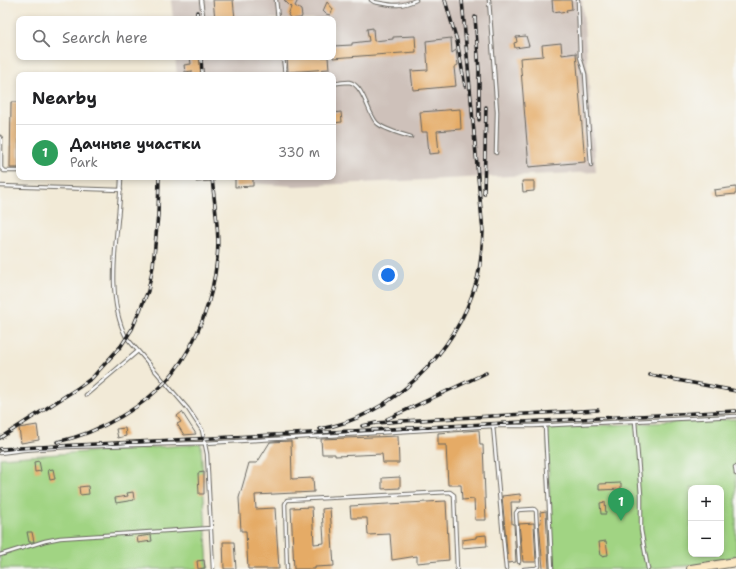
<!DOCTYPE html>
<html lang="en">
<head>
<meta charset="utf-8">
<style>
	:root { --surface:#fff; --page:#f2f2f2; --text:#202124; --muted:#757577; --line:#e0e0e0; --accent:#d1495b }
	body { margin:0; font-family:"Shantell Sans",sans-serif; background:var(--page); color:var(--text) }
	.controls { position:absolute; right:12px; bottom:12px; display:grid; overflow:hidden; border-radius:8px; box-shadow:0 2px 6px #0003 }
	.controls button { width:36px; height:36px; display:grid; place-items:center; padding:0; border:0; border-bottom:1px solid var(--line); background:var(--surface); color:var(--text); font:20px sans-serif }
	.you { position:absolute; left:388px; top:275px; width:14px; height:14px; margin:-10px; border:3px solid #fff; border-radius:50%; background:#1a73e8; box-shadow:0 0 0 6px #1a73e833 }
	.badge { display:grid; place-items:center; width:26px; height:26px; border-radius:50%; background:var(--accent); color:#fff; font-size:13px; font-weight:700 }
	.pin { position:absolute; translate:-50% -33px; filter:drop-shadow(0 1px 2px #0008) }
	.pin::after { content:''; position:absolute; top:21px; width:14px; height:12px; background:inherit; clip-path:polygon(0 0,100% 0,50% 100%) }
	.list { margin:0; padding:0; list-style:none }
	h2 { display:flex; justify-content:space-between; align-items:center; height:52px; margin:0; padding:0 16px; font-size:17px }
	h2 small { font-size:13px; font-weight:400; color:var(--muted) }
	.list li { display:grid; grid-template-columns:26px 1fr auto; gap:12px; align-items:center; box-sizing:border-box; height:56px; padding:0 16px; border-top:1px solid var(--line) }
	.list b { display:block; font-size:15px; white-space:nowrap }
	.list p { margin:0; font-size:13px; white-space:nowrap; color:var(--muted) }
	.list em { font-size:13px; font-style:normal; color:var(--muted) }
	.icon { flex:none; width:22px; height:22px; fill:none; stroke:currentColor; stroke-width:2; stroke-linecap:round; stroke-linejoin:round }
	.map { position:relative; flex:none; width:736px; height:569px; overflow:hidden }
	.search { position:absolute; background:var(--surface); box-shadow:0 2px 6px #0003; left:16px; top:16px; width:320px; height:44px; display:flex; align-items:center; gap:10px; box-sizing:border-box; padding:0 14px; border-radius:8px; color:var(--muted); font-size:15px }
	.panel { position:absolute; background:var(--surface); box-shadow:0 2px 6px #0003; left:16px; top:72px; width:320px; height:108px; border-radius:8px }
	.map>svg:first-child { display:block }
</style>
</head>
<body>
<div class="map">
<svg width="736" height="569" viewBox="0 0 736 569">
	<rect width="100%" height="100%" fill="#f6f6f2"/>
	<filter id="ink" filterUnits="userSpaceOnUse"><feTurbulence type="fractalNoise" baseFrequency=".025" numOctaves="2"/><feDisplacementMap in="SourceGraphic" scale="8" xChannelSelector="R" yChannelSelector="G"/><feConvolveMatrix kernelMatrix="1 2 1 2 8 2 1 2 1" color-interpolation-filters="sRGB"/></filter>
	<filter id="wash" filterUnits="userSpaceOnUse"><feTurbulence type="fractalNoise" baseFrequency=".012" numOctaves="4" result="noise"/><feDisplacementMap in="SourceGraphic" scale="16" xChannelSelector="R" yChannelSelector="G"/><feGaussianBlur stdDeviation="0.9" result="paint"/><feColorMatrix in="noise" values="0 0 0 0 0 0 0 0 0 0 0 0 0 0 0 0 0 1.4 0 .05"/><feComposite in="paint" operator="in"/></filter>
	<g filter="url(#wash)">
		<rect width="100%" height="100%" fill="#f2ead7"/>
		<path fill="#cec1ba" d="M171,0H582L596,172L295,186L184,179V177H333V75H177L175,57H333V19H173Z"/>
		<path fill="#a1d483" stroke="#5e7850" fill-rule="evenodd" d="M736,419V556L700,565L641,569H552L547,428ZM691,488H721V554H691Z
			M201,444L208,569H0V458Z"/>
		<g id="blocks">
			<path fill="#e5ab66" d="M213,0H233L235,19H215Z
				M284,0H298L295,6L301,10L302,16L301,18L291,19L288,15L291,7Z
				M552,0H571L572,9L566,10L567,12L560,13V11L553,12Z
				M327,2L333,9L330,15L326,14L323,11Z
				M373,28L374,41L393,39V37L415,36L416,52L333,58V46L352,45V43L369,41L367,29Z
				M526,36L529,46L515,48L514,43L517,42L516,37Z
				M451,38L452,53L456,50L458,65L454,67L456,86L413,90L411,71L428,70L426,41Z
				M561,43L562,55L576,53L585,162L529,167L520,58L543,56L542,45Z
				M190,57H200L202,75H192V71L185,72L184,65L191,64Z
				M287,57H328L329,69L288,72Z
				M11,102H19V168H10Z
				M460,109L461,129L437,131L439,153L429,154L427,132H422L420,112Z
				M341,112L342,122L333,123V113Z
				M196,177H213L214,181L196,182Z
				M235,177H253V186L235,187Z
				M522,181H534V191L523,192Z
				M736,187V194L715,196L714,190Z
				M182,412L196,434L184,435L177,424L181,422L177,416Z
				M37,425L39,440L21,443L19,428Z
				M125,428L126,436L118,438L116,429Z
				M479,430L480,445H483L486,520H475L474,499L462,500L461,485H448L446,445H438V433Z
				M398,436L399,463H383L382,454L335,456V454H322L321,439Z
				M291,441L292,479L313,478L314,492L255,495L256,509L275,508L279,569H248L246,531H241L239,498L249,463H257L270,442Z
				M39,461L41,471L35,472L34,462Z
				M53,469L55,479L50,480L48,470Z
				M204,472V494H199L198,473Z
				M400,477V488L382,489V478Z
				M621,483V489L599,490V484Z
				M88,486L89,494L80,495L79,487Z
				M133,492L134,500L116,503L115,498L128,496L127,493Z
				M520,494L521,502H511L512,524H514L516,562L508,563L502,496Z
				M446,501L449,560L417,563V556L392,560L390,534L368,535L367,518H351L350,506Z
				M605,502L606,514H601L600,503Z
				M312,507L314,544L324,543L322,509L330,508L334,566L315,567V569H294L291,508Z
				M546,511L549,569L543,568L539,523H541L540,512Z
				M534,523L536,562H523L519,524Z
				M27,532H32L34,542H29Z
				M151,535L152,541L138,543L137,537Z
				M486,535L487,546L462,548V540L476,538V536Z
				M606,541L608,555L601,556L599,542Z
				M223,542H234L236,569H224Z
				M204,560L205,568L198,569L197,561Z"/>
		</g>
	</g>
	<g filter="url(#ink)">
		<use href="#blocks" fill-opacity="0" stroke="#67645d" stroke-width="1"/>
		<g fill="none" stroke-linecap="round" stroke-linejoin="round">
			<defs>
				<path id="lane" d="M201,0L203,16L206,19
					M276,0L278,19
					M371,0L374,2C392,5 398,8 416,0
					M489,0L497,112L496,153
					M578,0L580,57L585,74L591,165
					M283,57L285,75
					M333,84C338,83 344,82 349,82C363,84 368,113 376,122C383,130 402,134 411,137
					M0,137L1,138V168L4,171H19
					M121,177C120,228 103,291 126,337L188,409L202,430L207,454L213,569
					M0,186L121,190
					M86,395L138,351
					M635,421L641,495V530L648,569
					M493,426L506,569
					M545,426L552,569
					M0,453L23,450L67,447L205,443L493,426H533L736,416
					M735,467L736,474
					M0,555L45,541L60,538L211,528
					M519,562L516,513L518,510L534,509L536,511L539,566L536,568L524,569
					M287,569L285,504L287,500L450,492L454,495L457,569"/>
				<path id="secondary" d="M691,569L736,562"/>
			</defs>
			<use href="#lane" stroke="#67645d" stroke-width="4.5"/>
			<use href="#secondary" stroke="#67645d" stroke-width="10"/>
			<use href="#lane" stroke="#fff" stroke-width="2.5"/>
			<use href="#secondary" stroke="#fbe7c3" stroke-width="8"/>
			<defs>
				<path id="rail" d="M445,0L457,41L465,86
					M197,12V19
					M475,17L479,70V120
					M201,57L202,75
					M484,194L486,107
					M650,375L736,391
					M387,419L486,373
					M362,426L376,423L402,421L598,410
					M320,429C392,416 455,354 476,283C481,267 482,249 483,232L462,0
					M0,438L78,388L92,378L121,346L132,329L148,291L153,266L158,215L159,177
					M57,442C99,433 147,406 173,373C198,341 213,299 217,259C220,232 214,203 212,177
					M0,449L736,411"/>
			</defs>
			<use href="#rail" stroke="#1c1c1c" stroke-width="3.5"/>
			<use href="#rail" stroke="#f6f6f2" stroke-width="2" stroke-dasharray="6" stroke-linecap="butt"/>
		</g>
	</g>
</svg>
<div class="controls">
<button>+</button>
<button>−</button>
</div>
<div class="you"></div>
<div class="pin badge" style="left:621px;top:521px;background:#2e9e5b">1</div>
<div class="search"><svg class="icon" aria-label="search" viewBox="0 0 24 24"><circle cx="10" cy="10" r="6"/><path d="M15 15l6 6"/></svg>Search here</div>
<section class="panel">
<h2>Nearby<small></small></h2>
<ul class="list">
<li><span class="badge" style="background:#2e9e5b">1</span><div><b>Дачные участки</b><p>Park</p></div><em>330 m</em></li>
</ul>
</section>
</div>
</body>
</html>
